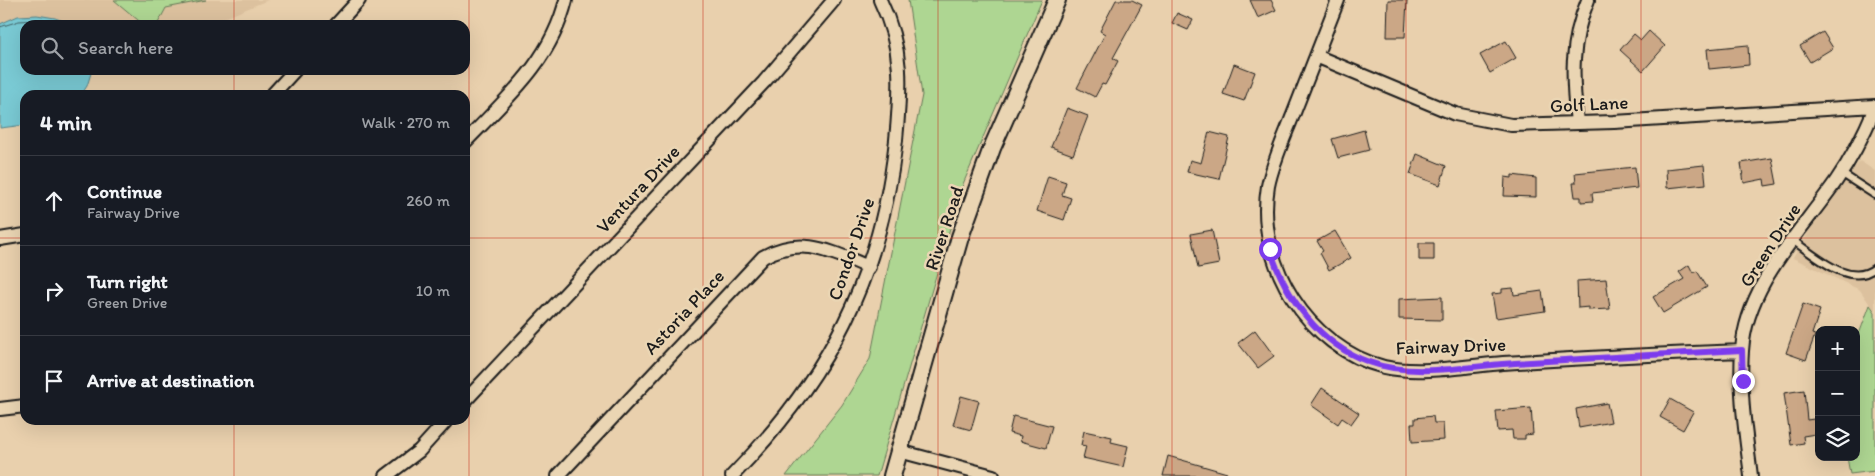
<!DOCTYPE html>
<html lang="en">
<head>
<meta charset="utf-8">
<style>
	:root { --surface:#171b24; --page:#20242c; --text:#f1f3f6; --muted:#9ea1a6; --line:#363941 }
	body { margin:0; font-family:Itim,sans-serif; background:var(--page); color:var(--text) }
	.controls { position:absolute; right:15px; bottom:15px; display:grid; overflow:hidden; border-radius:10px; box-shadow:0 5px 20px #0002 }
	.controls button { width:45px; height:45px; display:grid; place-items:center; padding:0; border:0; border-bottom:1px solid var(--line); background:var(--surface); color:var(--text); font:25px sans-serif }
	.stop { position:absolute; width:15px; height:15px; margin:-11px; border:4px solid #7c3aed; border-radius:50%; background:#fff }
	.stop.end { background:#7c3aed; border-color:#fff; box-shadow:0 1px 5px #0008 }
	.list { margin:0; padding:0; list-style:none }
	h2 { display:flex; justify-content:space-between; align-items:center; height:65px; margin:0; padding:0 20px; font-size:21px }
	h2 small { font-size:16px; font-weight:400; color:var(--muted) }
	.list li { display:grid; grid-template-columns:32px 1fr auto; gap:15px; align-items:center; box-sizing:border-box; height:90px; padding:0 20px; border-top:1px solid var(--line) }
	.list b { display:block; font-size:19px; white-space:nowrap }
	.list p { margin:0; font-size:16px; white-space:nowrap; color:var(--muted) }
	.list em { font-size:16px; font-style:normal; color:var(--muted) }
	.icon { flex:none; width:28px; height:28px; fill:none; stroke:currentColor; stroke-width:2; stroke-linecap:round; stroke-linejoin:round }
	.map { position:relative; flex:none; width:1875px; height:476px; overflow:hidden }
	.search { position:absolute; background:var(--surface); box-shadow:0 5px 20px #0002; left:20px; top:20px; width:450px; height:55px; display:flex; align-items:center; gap:12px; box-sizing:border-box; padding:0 18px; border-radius:15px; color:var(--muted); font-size:19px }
	.panel { position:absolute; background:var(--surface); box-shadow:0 5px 20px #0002; left:20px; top:90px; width:450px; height:335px; border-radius:15px }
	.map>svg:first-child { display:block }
</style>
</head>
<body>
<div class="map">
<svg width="1875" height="476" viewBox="0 0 1875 476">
	<rect width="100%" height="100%" fill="#e9d0ad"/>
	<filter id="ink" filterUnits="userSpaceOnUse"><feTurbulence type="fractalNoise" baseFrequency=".02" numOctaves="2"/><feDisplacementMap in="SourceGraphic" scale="10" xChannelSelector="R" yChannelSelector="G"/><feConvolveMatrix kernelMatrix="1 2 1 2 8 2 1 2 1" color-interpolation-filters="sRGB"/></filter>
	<g filter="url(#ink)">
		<path fill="#dcc19e" d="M0,0H268L208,25H25V70H98L37,95H25L0,110Z
			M1860,161L1875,171V312L1860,290L1793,258L1826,204Z"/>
		<path fill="#aed692" stroke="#657957" d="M114,0H206L166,8L157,25H144Z
			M908,0H1042L963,184L877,476H786L842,405L870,359L922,95Z
			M1870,305L1875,312V471L1850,474L1847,457H1856V342Z"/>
		<path fill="#7acad4" stroke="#54848a" d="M37,15L55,18L75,25H25V70H92L87,86L81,95H25V125L0,128V24L18,16Z"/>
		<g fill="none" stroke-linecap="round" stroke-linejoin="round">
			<path stroke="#426266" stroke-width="1" d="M0,27L19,21L37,20L61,25"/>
		</g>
		<path fill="#cba786" stroke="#1c1c1c" d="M1116,0H1132L1142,5L1113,58L1118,61L1105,85L1102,84L1095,97L1077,88L1105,34L1100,31Z
			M1250,0H1271L1276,10L1258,18Z
			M1388,0H1407L1405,37H1387Z
			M1177,13L1193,20L1188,30L1172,23Z
			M1649,31L1665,46L1643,71L1620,50L1634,34L1641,40Z
			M1823,32L1833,48L1810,62L1800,46Z
			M1506,41L1516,58L1490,73L1480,55Z
			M1748,45L1749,65L1709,69L1707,49Z
			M1234,64L1255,72L1244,101L1223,94Z
			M1067,108L1088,116L1073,155L1051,147Z
			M1364,130L1369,150L1338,158L1332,139Z
			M1209,132L1229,137L1219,179L1187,172L1190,160L1201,163Z
			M1417,154L1446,166L1440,185L1410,174Z
			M1772,158L1777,184L1765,186L1764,179L1744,183L1741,163Z
			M1704,165L1706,184L1667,188L1666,169Z
			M1635,167L1637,188L1592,193L1593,201L1581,202V197H1575L1573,183H1576L1575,173Z
			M1512,175L1536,178V197L1504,196L1505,177L1512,178Z
			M1048,176L1066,182L1062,195L1071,198L1064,220L1037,211Z
			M1212,230L1219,264L1198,268L1191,234Z
			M1335,231L1351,258L1329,270L1320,253L1323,251L1317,241Z
			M1419,243H1434V260H1419Z
			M1689,265L1693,273L1697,271L1707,287L1663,313L1653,297L1684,279L1679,272Z
			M1606,279L1610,309L1589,310V307L1578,308L1577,281Z
			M1513,288L1514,295L1542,291L1545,311L1496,318L1492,294L1502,293V289Z
			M1442,297V320L1399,319V299Z
			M1803,304L1820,310L1812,334L1815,335L1806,360L1786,353Z
			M1255,330L1274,356L1258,368L1238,343Z
			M1322,388L1359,413L1351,424L1342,418L1338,424L1311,405Z
			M1804,390L1807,420L1814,419L1816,434L1803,436L1804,443L1791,445L1784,393Z
			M961,396L979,401L971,430L953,425Z
			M1670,399L1693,412L1683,430L1660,417Z
			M1607,403L1611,422L1579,428L1576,409Z
			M1531,408L1533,434L1525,435V439H1513L1512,430L1498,431L1496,411Z
			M1013,416L1052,426L1046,448L1020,441L1021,436L1009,433Z
			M1433,416L1434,423H1443L1444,440L1412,442L1411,424H1415V418Z
			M1084,431L1112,437L1111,442L1128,446L1123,467L1083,458L1086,446L1081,445Z
			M1168,456L1227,473L1226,476H1163Z"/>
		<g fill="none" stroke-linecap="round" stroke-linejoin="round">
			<defs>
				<path id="service" d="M1841,173L1875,195
					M1792,240C1814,254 1849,289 1875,268"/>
				<path id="minor" d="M1338,0C1323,38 1308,77 1293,115C1284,138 1273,162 1268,186C1255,263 1308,348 1384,367C1419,375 1467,366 1503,363C1583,358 1662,354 1742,351
					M336,25L359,0
					M1316,56L1455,114L1511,125L1614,122L1875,106
					M272,95L295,70
					M1577,123C1572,78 1570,43 1588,0
					M465,142C507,98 551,61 566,0
					M0,239L25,235
					M465,401L764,82L834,0
					M0,409L25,406
					M899,451L993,476
					M386,476L419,451L447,420
					M558,476L763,257C802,235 831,252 869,267
					M732,476C828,378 881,277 896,140C901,87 904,49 880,0
					M1751,476C1746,436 1739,392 1742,351C1746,285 1800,233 1836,181C1852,158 1864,134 1875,108"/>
				<path id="tertiary" d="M892,476L960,237L992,148L1057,0"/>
			</defs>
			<use href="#service" stroke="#1c1c1c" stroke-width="10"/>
			<use href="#minor" stroke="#1c1c1c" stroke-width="16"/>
			<use href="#tertiary" stroke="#1c1c1c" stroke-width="20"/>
			<use href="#service" stroke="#ead5b3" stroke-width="6"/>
			<use href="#minor" stroke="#ead5b3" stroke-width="12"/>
			<use href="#tertiary" stroke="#ead5b3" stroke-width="16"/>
		</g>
	</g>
	<g fill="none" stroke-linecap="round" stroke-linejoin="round" filter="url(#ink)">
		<path stroke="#7c3aed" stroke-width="6" d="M1270,249C1285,297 1320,345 1369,362C1411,378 1471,366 1515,363C1591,358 1666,354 1742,350L1743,381"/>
	</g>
	<path fill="none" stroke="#c8321e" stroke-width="1" stroke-opacity="0.55" d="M234,0V25M469,0V476M703,0V476M938,0V476M1172,0V476M1406,0V476M1641,0V476M234,70V95M0,238H25M465,238H1875M234,420V476"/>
	<g text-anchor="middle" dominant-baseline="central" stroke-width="5" stroke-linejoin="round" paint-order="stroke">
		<g font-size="19" fill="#1c1c1c" stroke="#ead5b3">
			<text transform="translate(1589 104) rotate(-3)">Golf Lane</text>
			<text transform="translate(638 189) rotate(-47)">Ventura Drive</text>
			<text transform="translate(944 228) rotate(-72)">River Road</text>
			<text transform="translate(1770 245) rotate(-57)">Green Drive</text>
			<text transform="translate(851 249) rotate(-71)">Condor Drive</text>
			<text transform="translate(684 312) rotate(-47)">Astoria Place</text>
			<text transform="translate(1451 346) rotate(-2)">Fairway Drive</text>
		</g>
	</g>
</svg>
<div class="controls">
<button>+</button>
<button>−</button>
<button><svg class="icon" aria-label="layers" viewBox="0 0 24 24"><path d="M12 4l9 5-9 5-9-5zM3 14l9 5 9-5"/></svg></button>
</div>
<div class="stop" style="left:1270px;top:249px"></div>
<div class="stop end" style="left:1743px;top:381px"></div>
<div class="search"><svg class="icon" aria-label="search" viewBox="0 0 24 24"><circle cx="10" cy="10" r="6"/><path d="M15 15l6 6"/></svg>Search here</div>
<section class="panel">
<h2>4 min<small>Walk · 270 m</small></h2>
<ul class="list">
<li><svg class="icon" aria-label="ahead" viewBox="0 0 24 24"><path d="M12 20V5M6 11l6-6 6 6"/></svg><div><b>Continue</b><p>Fairway Drive</p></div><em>260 m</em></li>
<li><svg class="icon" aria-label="right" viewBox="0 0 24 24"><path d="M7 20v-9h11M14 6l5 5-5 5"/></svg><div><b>Turn right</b><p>Green Drive</p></div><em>10 m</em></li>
<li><svg class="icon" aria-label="arrive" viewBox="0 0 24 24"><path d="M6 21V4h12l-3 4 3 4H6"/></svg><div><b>Arrive at destination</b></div></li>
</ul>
</section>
</div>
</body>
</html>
